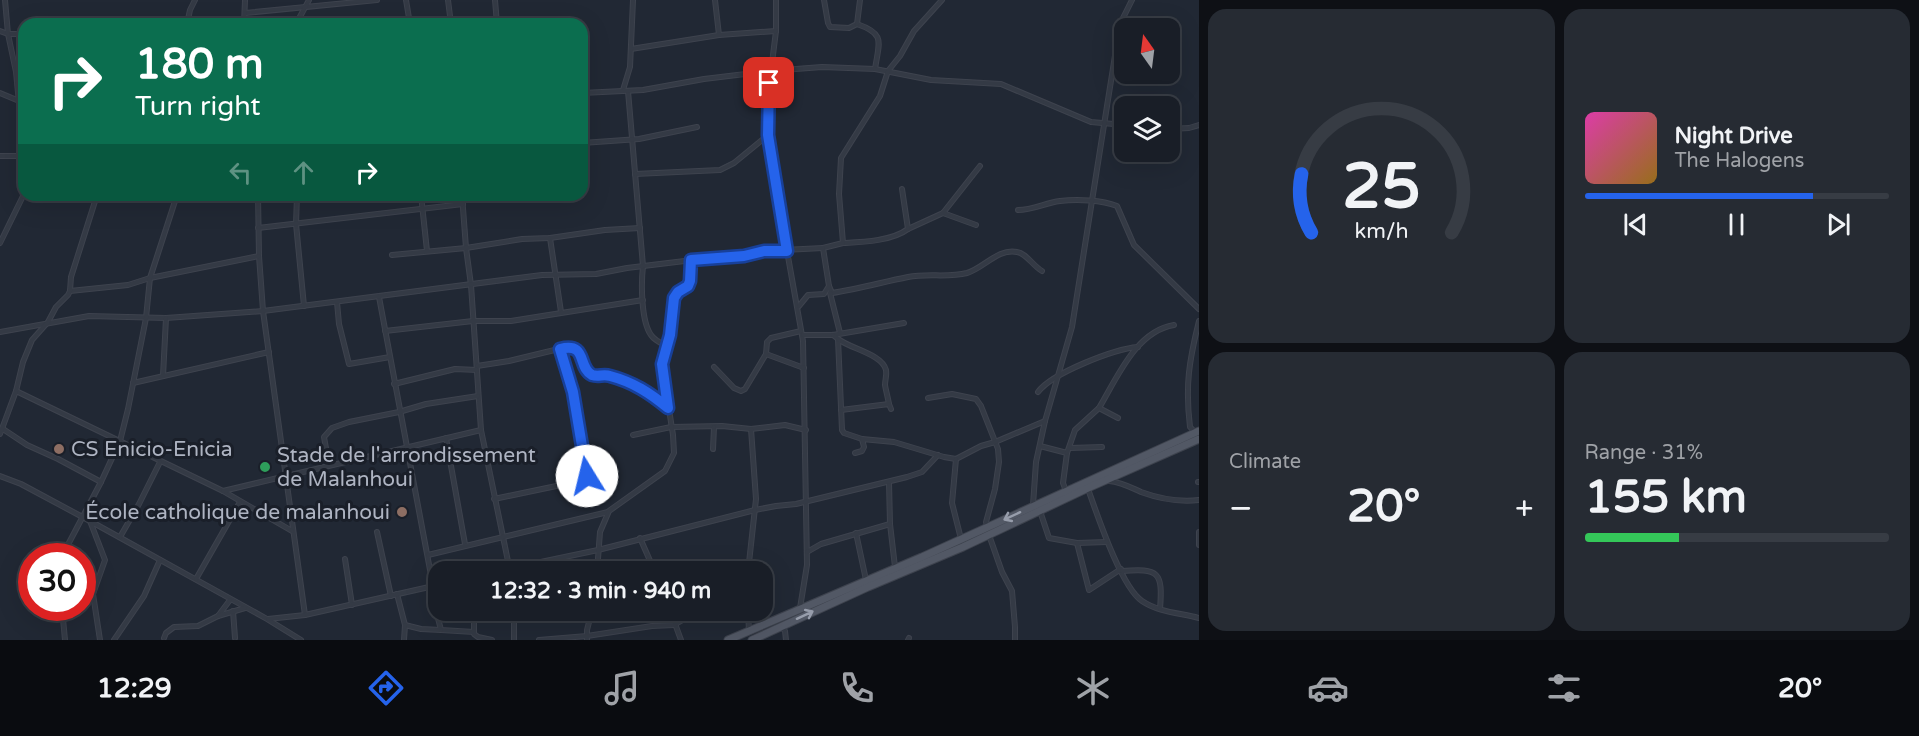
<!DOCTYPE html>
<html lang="en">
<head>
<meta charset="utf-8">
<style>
  :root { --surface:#191e27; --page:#262b33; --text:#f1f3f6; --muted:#9fa2a7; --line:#373c44; --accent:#2563eb }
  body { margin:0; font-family:"Varela Round",sans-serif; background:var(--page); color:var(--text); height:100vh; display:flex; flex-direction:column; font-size:22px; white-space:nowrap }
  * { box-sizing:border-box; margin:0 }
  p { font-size:20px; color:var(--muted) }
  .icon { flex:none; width:33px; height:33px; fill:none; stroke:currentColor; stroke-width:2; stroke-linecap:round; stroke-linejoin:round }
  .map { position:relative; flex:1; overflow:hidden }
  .drawer { display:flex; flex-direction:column; gap:9px; padding:9px; background:#0e1015; width:720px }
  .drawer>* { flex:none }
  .hud { position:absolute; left:18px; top:18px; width:570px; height:183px; border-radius:18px; box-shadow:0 6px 24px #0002,0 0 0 2px var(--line); background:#0b6e4f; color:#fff; overflow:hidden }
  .needle { width:39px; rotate:346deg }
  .tools { position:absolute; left:1114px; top:18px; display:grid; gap:12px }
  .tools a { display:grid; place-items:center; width:66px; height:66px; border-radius:12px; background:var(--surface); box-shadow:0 6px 24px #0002,0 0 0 2px var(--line); font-size:30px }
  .speed { position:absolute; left:18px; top:543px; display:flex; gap:12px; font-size:30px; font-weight:700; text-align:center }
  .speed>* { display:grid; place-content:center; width:78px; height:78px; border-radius:50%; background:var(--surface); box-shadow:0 6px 24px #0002,0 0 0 2px var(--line); line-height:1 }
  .speed .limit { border:9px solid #d22; background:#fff; color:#111 }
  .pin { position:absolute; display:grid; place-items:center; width:51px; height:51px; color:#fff; margin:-26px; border-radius:12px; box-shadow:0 3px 9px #0006 }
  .me { position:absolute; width:66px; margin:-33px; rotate:351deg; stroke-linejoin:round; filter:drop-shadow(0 0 4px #0008) }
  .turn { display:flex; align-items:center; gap:21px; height:126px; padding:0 18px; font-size:27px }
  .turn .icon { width:78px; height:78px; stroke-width:2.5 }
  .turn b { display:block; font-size:42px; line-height:51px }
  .lanes { display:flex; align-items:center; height:57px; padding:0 18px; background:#0003; justify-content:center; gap:30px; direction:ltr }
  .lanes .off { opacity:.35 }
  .big { font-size:45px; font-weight:700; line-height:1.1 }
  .drawer .widget { flex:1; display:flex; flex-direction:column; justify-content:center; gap:9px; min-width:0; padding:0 21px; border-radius:18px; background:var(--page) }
  .drawer .dial { align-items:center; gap:0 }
  .dial svg { height:156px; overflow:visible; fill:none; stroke:var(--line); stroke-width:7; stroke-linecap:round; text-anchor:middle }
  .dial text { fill:var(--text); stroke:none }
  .song { display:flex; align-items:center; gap:18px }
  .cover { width:72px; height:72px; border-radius:9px; background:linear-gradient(135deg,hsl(320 70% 55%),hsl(40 70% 35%)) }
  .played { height:6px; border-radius:3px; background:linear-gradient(90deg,var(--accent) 75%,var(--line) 75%) }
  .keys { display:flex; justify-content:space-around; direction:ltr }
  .heat { display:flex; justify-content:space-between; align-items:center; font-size:33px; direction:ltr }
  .charge { height:9px; border-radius:4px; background:linear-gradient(90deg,#34c759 31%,var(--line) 0) }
  .drawer .tiles { flex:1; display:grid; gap:9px; grid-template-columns:repeat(2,1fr) }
  .trip { position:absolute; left:428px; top:561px; width:345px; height:60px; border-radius:18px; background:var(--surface); box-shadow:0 6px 24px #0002,0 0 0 2px var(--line); font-weight:700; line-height:60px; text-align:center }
  .tab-bar { display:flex; height:96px; justify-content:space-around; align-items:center; background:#0a0c10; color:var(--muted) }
  .tab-bar .icon { width:42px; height:42px }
  .tab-bar .selected { color:var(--accent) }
  .tab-bar b { font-size:27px; color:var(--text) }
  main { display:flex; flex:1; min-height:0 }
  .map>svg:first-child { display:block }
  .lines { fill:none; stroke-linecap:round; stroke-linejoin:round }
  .minor-casing { stroke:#3e434e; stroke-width:6 }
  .primary-casing { stroke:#3e434e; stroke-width:9 }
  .minor { stroke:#343a45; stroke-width:4 }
  .primary { stroke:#525865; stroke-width:7 }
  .oneway { stroke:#979dab }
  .route-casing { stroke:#184099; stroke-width:15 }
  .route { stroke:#2563eb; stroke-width:10 }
  .education-dot { fill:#8d6e63; stroke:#1a1f29; stroke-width:2 }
  .leisure-dot { fill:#2e9e5b; stroke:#1a1f29; stroke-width:2 }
  .labels { text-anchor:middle; stroke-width:6; stroke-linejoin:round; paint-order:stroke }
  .poi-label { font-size:21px; fill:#aeb4c2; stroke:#1a1f29; text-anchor:start }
</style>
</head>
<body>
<main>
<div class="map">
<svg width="1199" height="640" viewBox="0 0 1199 640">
  <rect width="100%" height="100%" fill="#212834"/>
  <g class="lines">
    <g class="minor-casing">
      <g id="minor">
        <path d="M406 0 410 24"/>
        <path d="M448 0 451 24"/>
        <path d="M495 0 497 24"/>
        <path d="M715 0 719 35"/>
        <path d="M776 0V31L768 95 769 135 773 172 803 341 807 565 800 608"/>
        <path d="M824 0 828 23 830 27 849 28 857 24C886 34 879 42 875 69"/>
        <path d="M245 13 377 0"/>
        <path d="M187 24 190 10 195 0"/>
        <path d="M244 24 245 0"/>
        <path d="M296 24 309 0"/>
        <path d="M857 24 860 0"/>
        <path d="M0 31 8 34H24"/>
        <path d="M631 49 719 35 776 31"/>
        <path d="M623 90 630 67 633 0"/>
        <path d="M628 91 643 266C641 284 641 321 651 335 655 341 661 343 667 346"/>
        <path d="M0 93 24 103"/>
        <path d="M582 93 643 90 704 79 770 71 822 67 875 69 931 80 1001 84 1091 122 1125 125"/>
        <path d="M1170 129 1189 128 1199 125"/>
        <path d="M582 143 639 139 697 127"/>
        <path d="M0 156H24"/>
        <path d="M635 174 720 170 734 163 768 135"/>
        <path d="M258 195 259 256 263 311 305 615"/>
        <path d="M297 195 296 224 304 306"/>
        <path d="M421 195 427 251"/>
        <path d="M462 195 466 248 471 285 481 430 510 571"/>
        <path d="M23 196 51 195"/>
        <path d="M1018 210C1033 210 1045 203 1060 201 1077 199 1102 200 1117 206L1134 245 1199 309"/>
        <path d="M943 213 976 225"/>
        <path d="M258 228 463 204"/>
        <path d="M908 229 943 213 980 166"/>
        <path d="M550 238 561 312"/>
        <path d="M0 243 23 196 19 157 20 114 16 72 8 34 5 0"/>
        <path d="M843 243C863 242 892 241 908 229L902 189"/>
        <path d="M392 255 466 248 522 239 550 238 605 230 640 228"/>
        <path d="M829 286 832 293C857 289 883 282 908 277 928 273 948 278 967 273 984 268 998 248 1017 252 1026 253 1033 266 1042 271"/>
        <path d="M70 291 128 285 150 278 259 256"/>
        <path d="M830 293 840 333"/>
        <path d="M379 297 433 586"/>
        <path d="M337 302 339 324 349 364 390 357"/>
        <path d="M799 306 808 295 824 294 829 286 823 248 843 243 839 194 841 158 880 96 888 71 900 56 914 31 942 0"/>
        <path d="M385 331 473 321H511L643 300"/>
        <path d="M0 332 89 316 166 318 263 311 542 275 596 274 627 268 701 259H720L744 257 764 251 823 248"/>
        <path d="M803 335H833L904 323"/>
        <path d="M833 335 838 339 842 430 844 433 862 439"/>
        <path d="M838 339C851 349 882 354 886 370 887 375 885 380 885 385 886 391 888 398 889 404"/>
        <path d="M766 354 804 368"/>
        <path d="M477 366 509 361 567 347 579 352C584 358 583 368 590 373 596 378 605 374 613 376 634 383 650 393 667 407"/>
        <path d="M714 367 734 388 741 391 745 389 766 354 767 342 771 338 801 331"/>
        <path d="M163 376 166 318"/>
        <path d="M133 383 269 352"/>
        <path d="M394 384 455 369 477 370"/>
        <path d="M16 391 223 491 292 531"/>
        <path d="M1038 392C1052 373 1114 349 1138 347"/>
        <path d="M928 398 952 394 976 399 981 406 998 449 999 462 995 489 986 522 987 526"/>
        <path d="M1099 408C1117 378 1136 331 1174 325"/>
        <path d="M841 410 889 404 891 409"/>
        <path d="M3 429 27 445 58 459 101 482"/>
        <path d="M1195 432 1190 427C1185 386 1189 361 1199 321"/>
        <path d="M0 434 16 391 23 362 32 340 48 322 56 307 68 295 70 291 71 277 97 195"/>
        <path d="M633 435 671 427 722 426 751 429 785 425 806 430"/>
        <path d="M446 438 465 544"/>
        <path d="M1040 446 1067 453 1063 483 1066 491"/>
        <path d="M1070 448 1102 447"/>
        <path d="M713 449 714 427"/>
        <path d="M855 453 862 451 864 447 862 439 894 442 944 457 956 459 981 446 995 442 1045 421"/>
        <path d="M1067 453 1075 430 1099 408 1118 418"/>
        <path d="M956 459 952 503 961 539"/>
        <path d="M329 465 324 437 332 428 349 422 399 412 426 404 478 396"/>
        <path d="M0 476 21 484 90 521 267 619 301 640"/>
        <path d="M1109 481C1121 482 1130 487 1141 492 1160 499 1180 502 1199 500"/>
        <path d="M889 482 890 524 895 567"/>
        <path d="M1198 482H1199"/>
        <path d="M1088 489C1097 514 1121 587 1142 601 1158 612 1180 613 1199 618"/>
        <path d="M223 491 481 430"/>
        <path d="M494 499 566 484 587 476 572 392 560 349"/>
        <path d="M1033 505 1036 462 1045 421 1072 327 1120 24 1132 0"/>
        <path d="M1040 511 1049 538 1077 543 1107 542"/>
        <path d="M90 521 105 560 93 594 100 640"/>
        <path d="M377 532 391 596"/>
        <path d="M1199 532V545"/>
        <path d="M856 533 866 580"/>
        <path d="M989 535 1002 572 1012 591 1015 627V640"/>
        <path d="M120 537 139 504 160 462"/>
        <path d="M640 538 655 572"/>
        <path d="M1077 543 1089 590 1121 569"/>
        <path d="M807 552 821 544 890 524"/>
        <path d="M428 555 608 512"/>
        <path d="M62 556 101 482 120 441 128 409 146 318 150 278 177 195"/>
        <path d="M345 559 352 605"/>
        <path d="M1122 571C1159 568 1163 572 1160 609"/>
        <path d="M493 572 598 550 755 510 776 506 796 504 907 477 922 472 938 455"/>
        <path d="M597 572 600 532 609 511 665 471 674 453 673 435 662 364 670 335 674 298 678 292 688 286 690 281 691 260"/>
        <path d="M708 572 717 569"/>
        <path d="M748 572 756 499 751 429"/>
        <path d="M196 579 240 502"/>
        <path d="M430 587 441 630 474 632"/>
        <path d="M397 594 405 625 421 629 441 630"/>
        <path d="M62 608 65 640"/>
        <path d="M474 610V634L478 637 492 640"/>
        <path d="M514 610V640"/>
        <path d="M670 610 681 640"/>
        <path d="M713 610 715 616"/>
        <path d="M748 610 749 631"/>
        <path d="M233 611 235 638"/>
        <path d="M218 616 230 600"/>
        <path d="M268 619 305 615 438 585"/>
        <path d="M782 627 785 631 786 640"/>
        <path d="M164 638 166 633 174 627 198 626 218 616 245 608"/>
        <path d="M114 640 144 596 160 560"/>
        <path d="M404 640 405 625"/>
        <path d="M539 640 587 636 652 626 674 625 700 610"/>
        <path d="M587 640V630L592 610"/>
        <path d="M908 640 909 638"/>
      </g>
    </g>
    <g class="primary-casing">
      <g id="primary">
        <path d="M728 640 922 557 1199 431"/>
        <path d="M752 640 868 587 963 547 1088 488 1199 439"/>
      </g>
    </g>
    <use href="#minor" class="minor"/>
    <use href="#primary" class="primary"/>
  </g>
  <defs><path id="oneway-shaft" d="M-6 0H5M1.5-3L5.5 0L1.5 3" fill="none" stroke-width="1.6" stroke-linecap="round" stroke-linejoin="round" transform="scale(1.5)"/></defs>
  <g class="oneway">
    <use href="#oneway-shaft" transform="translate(1012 516) rotate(155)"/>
    <use href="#oneway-shaft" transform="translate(805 615) rotate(-25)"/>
  </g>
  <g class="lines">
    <g class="route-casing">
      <path id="route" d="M587 476 573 392 560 349C588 342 577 367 592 375 598 377 604 374 610 376 633 382 650 393 668 408L662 364 670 335 674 298 678 292 688 286 690 281 691 260 744 256 764 251H787L768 135 769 83"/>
    </g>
    <use href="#route" class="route"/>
  </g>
  <g class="education-dot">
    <circle cx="59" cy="449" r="6"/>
    <circle cx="402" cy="512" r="6"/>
  </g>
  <circle class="leisure-dot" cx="265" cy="467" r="6"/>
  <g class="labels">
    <g class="poi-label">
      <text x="71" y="456">CS Enicio-Enicia</text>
      <text x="277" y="462">Stade de l'arrondissement<tspan x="277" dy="24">de Malanhoui</tspan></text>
      <text x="390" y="519" text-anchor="end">École catholique de malanhoui</text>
    </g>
  </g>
</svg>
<div class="tools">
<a><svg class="needle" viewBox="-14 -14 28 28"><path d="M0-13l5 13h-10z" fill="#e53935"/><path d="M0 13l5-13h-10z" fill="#9fa2a7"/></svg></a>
<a><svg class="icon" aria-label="layers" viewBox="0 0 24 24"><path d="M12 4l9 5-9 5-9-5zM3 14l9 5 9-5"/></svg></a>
</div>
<div class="speed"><div class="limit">30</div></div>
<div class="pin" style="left:769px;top:83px;background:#d93025"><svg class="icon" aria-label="arrive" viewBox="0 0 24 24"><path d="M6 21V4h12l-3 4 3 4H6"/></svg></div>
<svg class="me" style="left:587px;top:476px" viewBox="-20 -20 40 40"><circle r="19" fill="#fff"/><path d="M0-13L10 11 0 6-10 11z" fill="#2563eb"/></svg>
<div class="trip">12:32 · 3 min · 940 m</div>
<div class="hud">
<div class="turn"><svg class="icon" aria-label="right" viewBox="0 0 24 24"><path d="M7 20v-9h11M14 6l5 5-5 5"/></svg><div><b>180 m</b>Turn right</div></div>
<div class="lanes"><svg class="icon off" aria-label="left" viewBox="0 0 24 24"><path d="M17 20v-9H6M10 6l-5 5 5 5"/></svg><svg class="icon off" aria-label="ahead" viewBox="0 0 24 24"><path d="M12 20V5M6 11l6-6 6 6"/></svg><svg class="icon" aria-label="right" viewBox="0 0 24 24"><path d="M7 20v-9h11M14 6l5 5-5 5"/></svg></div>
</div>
</div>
<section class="drawer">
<div class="tiles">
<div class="widget dial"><svg viewBox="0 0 100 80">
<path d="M14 69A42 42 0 1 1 86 69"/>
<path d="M14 69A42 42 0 0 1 9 39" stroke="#2563eb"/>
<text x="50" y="56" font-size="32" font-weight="700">25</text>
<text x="50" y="72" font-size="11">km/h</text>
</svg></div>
<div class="widget">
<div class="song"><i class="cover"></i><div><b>Night Drive</b><p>The Halogens</p></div></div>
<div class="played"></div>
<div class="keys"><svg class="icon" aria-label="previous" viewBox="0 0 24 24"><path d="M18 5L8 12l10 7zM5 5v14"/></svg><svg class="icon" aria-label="pause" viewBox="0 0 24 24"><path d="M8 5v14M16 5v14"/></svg><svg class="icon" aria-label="next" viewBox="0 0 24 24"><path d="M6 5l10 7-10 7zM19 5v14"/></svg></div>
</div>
<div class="widget"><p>Climate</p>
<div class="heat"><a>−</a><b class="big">20°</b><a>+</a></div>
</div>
<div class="widget"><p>Range · 31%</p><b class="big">155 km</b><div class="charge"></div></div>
</div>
</section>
</main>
<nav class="tab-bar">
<b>12:29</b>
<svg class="icon selected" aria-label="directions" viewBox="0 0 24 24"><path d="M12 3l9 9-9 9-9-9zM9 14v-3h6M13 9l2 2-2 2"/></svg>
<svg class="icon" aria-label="music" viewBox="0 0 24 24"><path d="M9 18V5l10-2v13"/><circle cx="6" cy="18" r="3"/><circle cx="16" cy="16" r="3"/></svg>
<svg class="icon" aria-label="phone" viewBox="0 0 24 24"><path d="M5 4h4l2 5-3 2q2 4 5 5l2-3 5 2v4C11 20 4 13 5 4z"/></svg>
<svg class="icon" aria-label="climate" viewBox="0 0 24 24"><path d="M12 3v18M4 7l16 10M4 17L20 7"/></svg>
<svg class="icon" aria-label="car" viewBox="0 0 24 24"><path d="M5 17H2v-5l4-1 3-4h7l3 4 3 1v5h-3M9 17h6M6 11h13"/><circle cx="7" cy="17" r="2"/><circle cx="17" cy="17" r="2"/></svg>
<svg class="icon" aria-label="filters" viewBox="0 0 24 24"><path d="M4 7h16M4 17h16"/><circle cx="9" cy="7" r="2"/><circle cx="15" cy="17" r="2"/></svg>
<b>20°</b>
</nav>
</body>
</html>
